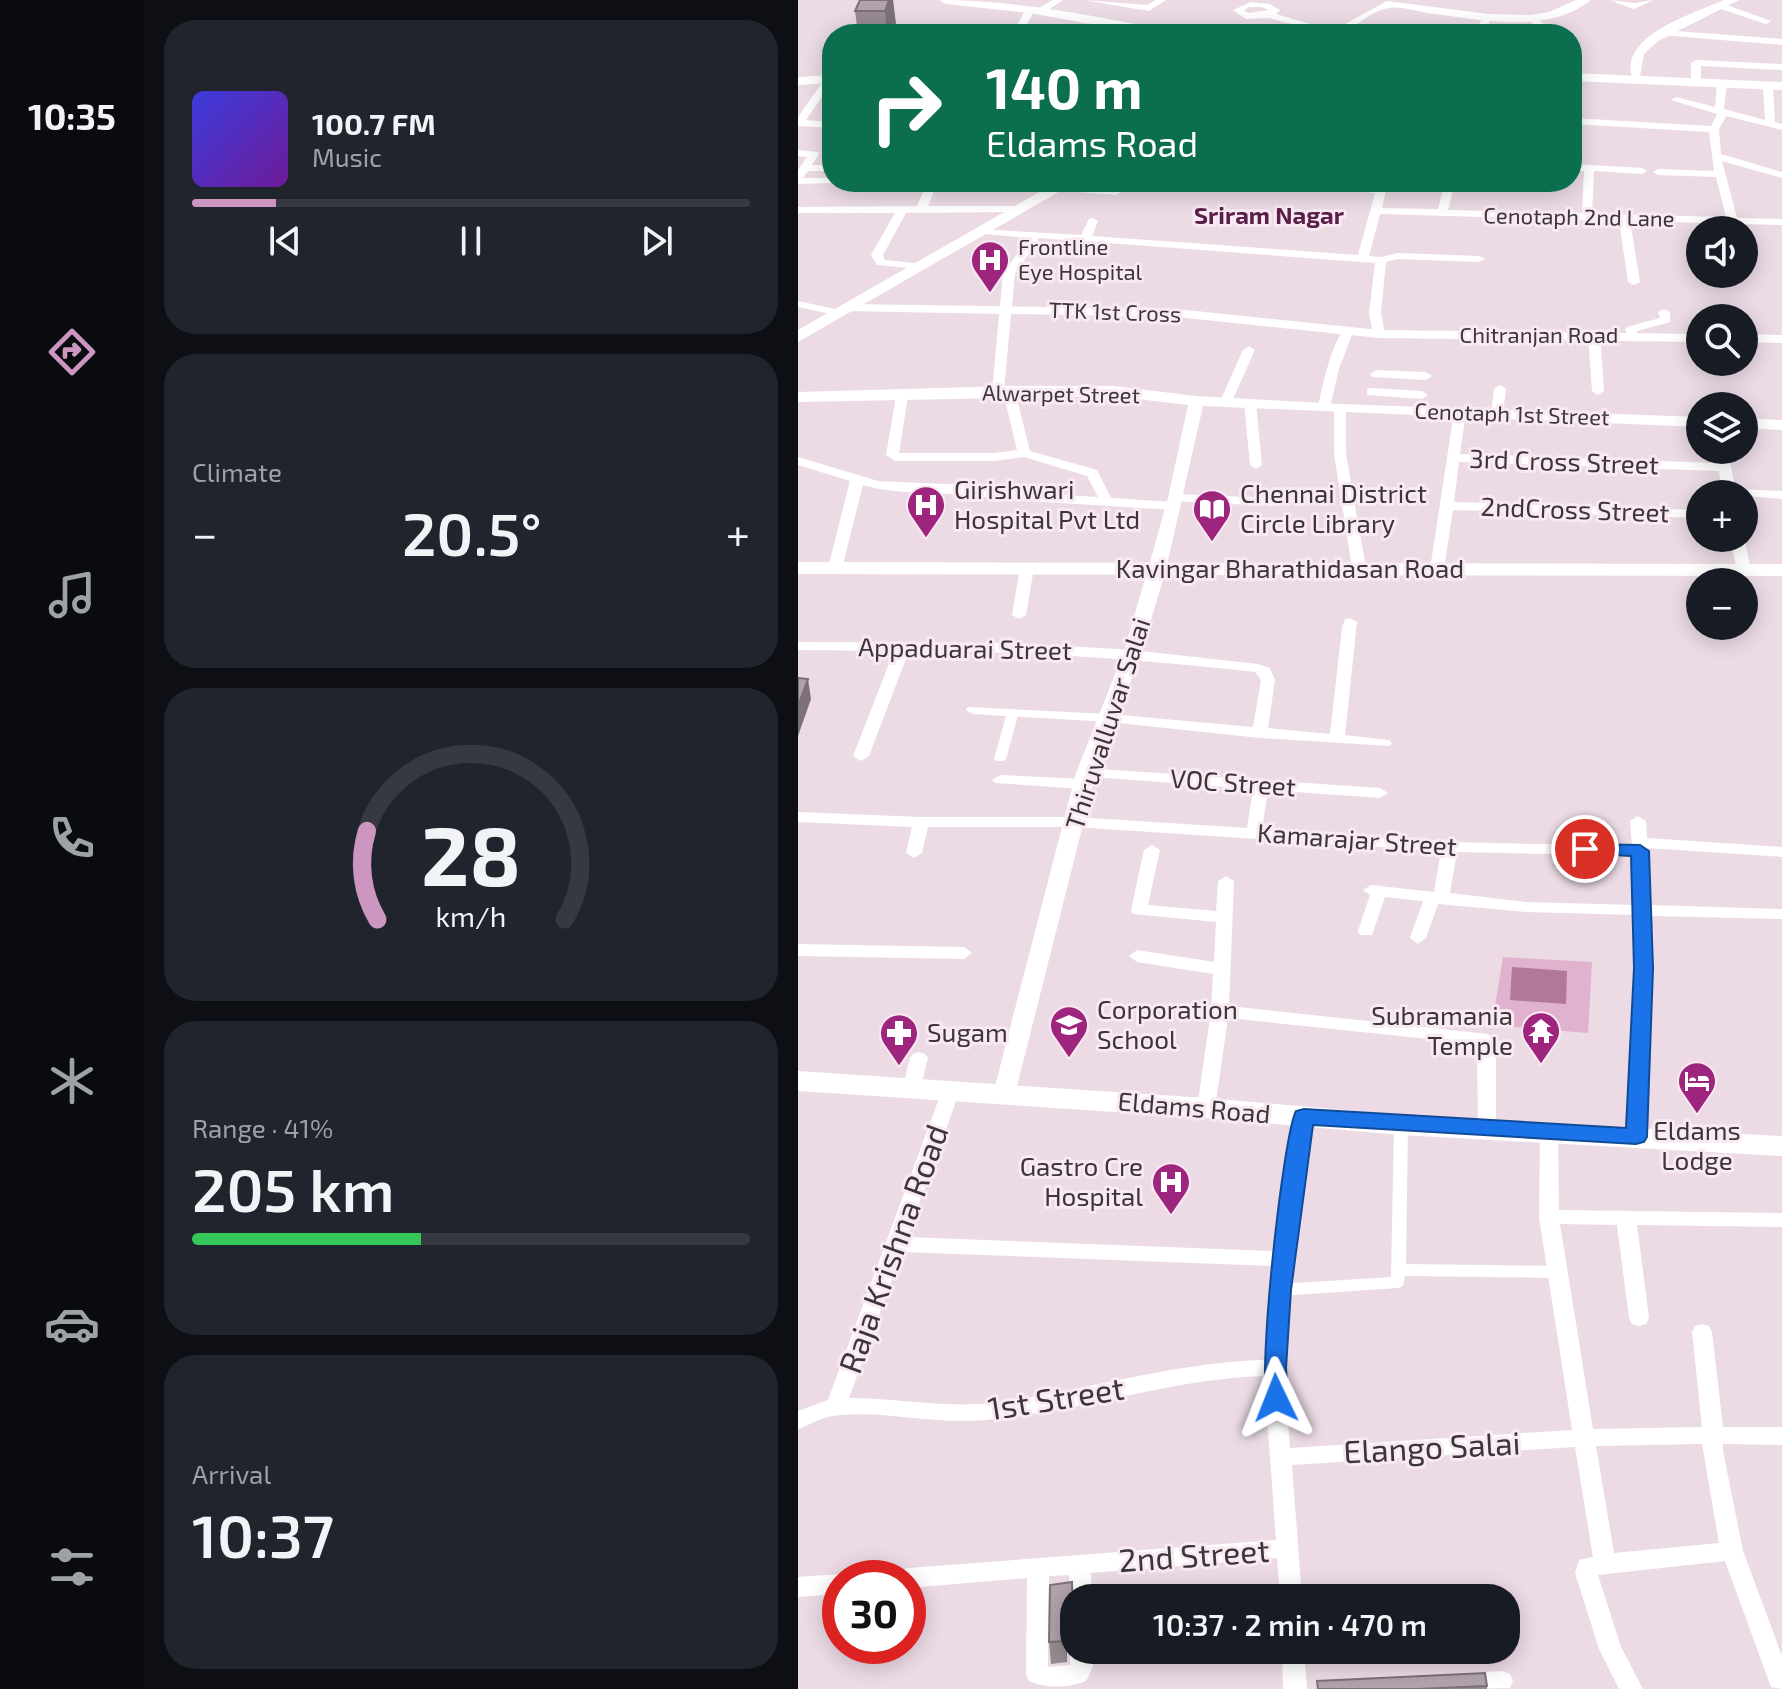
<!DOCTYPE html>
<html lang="en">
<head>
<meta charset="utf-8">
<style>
  :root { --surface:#171b24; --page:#20242c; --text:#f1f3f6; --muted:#9ea1a6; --line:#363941; --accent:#cc96c0 }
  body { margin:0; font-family:"Exo 2",sans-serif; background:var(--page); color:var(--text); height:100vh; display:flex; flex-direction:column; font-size:30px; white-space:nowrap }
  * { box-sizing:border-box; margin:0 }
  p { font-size:26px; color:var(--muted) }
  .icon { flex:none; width:44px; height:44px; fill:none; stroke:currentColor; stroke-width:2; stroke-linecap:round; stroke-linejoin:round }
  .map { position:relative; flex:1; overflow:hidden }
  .details { display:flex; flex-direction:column; gap:20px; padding:20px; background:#0d0f14; width:654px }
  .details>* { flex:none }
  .top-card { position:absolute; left:24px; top:24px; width:760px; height:168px; border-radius:32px; box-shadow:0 4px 20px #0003; background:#0b6e4f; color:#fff; overflow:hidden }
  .controls { position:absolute; left:888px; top:216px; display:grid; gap:16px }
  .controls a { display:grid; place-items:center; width:72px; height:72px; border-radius:50%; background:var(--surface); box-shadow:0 4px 20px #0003; font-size:40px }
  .speed { position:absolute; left:24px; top:1560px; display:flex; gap:16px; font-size:40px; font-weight:700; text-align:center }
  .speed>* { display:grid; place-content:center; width:104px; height:104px; border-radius:50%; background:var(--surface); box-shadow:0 4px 20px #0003; line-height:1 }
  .speed .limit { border:12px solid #d22; background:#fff; color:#111 }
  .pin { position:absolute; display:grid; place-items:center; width:68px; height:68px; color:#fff; margin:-34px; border:4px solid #fff; border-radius:50%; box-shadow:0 2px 8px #0007 }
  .me { position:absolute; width:88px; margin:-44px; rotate:358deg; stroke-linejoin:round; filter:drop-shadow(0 0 6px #0008) }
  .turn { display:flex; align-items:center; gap:28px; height:168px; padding:0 32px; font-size:36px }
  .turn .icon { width:104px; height:104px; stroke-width:2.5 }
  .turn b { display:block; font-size:56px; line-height:68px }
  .big { font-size:60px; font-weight:600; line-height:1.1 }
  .details .card { flex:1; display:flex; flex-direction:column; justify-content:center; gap:12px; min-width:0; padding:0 28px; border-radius:32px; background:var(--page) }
  .details .dial { align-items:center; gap:0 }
  .dial svg { height:208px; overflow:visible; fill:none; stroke:var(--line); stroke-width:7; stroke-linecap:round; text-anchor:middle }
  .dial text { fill:var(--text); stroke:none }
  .song { display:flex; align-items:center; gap:24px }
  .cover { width:96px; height:96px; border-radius:12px; background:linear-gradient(135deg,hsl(240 70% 55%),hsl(280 70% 35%)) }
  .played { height:8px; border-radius:4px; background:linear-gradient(90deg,var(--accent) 15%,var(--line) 15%) }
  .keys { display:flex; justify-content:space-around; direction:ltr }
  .heat { display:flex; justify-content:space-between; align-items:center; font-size:44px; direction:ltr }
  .charge { height:12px; border-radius:6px; background:linear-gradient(90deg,#34c759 41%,var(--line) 0) }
  .trip { position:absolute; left:262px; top:1584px; width:460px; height:80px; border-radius:32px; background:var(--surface); box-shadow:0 4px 20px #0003; font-weight:600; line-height:80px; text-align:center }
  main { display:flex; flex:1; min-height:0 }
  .tab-bar { display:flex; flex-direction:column; width:144px; justify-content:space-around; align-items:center; background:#090b0e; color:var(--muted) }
  .tab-bar .icon { width:56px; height:56px }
  .tab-bar .selected { color:var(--accent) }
  .tab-bar b { font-size:36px; color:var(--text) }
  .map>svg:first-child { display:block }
  .green { fill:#e0b2ce }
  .water { fill:#b1789c }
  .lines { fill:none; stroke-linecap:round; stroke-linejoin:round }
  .pedestrian { fill:#fff; fill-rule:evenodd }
  .minor { fill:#fff; fill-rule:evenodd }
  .tertiary { fill:#fff; fill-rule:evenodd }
  .secondary { fill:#fff; fill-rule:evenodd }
  .wall { fill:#988b93 }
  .shaded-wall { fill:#7c7178 }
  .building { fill:#b1a2ab; stroke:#7c7178; stroke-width:2 }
  .route { fill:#1a73e8; stroke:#114b97; stroke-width:2 }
  .labels { text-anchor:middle; stroke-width:6; stroke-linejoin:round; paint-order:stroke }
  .far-street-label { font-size:22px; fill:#3c3539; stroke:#f9e9f2 }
  .far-poi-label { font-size:22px; fill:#3c3539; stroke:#f9e9f2; text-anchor:start }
  .far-neighbourhood-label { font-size:24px; font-weight:bold; fill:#5a2049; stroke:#f9e9f2 }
  .street-label { font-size:26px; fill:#3c3539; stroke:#f9e9f2 }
  .poi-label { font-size:26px; fill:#3c3539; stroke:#f9e9f2; text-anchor:start }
  .near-street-label { font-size:32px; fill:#3c3539; stroke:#f9e9f2 }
</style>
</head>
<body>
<main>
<nav class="tab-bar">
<b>10:35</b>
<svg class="icon selected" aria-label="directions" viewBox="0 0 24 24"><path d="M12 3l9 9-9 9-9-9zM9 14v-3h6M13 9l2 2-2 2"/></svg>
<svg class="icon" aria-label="music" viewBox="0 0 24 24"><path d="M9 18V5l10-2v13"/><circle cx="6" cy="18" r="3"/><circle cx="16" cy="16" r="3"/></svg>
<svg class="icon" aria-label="phone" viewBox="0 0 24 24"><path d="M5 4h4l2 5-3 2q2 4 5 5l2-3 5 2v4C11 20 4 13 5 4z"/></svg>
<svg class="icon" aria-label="climate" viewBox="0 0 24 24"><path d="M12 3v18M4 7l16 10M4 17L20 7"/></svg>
<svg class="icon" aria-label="car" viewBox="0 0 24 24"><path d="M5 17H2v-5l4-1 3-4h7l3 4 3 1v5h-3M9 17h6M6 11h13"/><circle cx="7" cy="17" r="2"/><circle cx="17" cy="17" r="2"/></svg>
<svg class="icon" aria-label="filters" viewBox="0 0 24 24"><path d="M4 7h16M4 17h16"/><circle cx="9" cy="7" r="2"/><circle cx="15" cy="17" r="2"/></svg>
</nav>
<section class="details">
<div class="card">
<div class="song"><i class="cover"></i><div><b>100.7 FM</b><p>Music</p></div></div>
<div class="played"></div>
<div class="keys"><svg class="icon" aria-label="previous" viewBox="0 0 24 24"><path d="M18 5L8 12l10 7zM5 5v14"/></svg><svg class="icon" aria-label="pause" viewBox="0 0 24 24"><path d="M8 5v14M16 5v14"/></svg><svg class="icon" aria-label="next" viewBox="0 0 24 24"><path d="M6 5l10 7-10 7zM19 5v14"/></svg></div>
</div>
<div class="card"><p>Climate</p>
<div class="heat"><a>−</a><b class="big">20.5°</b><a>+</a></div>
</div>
<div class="card dial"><svg viewBox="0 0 100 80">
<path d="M14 69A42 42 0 1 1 86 69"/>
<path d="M14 69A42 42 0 0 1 10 35" stroke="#cc96c0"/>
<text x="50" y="56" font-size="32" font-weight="700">28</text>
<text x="50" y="72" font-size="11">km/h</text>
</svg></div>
<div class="card"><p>Range · 41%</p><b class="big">205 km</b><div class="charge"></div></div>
<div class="card"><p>Arrival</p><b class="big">10:37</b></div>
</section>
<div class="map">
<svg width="984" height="1689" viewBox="0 0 984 1689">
  <rect width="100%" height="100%" fill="#ecdbe5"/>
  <path class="green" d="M705 957 794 962 790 1033 694 1025Z"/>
  <path class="water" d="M714 967 769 971 768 1004 712 1000Z"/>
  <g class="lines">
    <g class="pedestrian">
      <path d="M215 709 221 712 208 759 206 761H198L196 759 209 712Z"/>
      <path d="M603 1120 608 1121 610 1125 608 1264 758 1266 763 1268 765 1272 763 1276 758 1278 607 1276 605 1286 600 1288 482 1296 477 1294 475 1290 477 1286 482 1284 593 1277 596 1125 598 1121Z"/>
    </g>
    <g class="minor">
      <path d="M255 0H265L245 13H239V9Z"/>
      <path d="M285 0 349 5 358 0H368L351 11Z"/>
      <path d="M811 0 836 3 856 0 836 9Z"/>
      <path d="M453 2 471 4 482 10 478 14 543 33 531 34 471 18 448 19 435 10ZM451 7H463L471 10 450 13 446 10Z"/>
      <path d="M920 4H926L973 21 968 24 920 8Z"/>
      <path d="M229 7 237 9 224 34H214Z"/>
      <path d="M687 15 695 17 684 34H678L676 32Z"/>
      <path d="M730 16H736L758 34H747L730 20Z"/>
      <path d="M865 30 984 39V45L862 35V31Z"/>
      <path d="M898 60 984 64V70L903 66V79L898 82 893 79V63Z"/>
      <path d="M28 77H34V82L8 120 34 122V128L0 126V117Z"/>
      <path d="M924 80 929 83 926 109 967 120 965 85 970 82 975 85 977 122 984 124V130L928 116 921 129 923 154 984 172V178L924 161 939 218 984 219V225L832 221 842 282 836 285 830 282 821 221 582 214 571 256 583 257 600 253 681 256 687 259 681 262 600 259 588 262 583 313 587 334 581 338 575 334 571 313 577 263 241 238 217 274 206 389 211 387 217 391 232 451 299 470 313 498 376 502 383 506 376 510 198 499C155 490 105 497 65 485L44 568 37 572 30 568 52 481 0 465V457L80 481 169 485 198 491 300 497 289 476 226 457 197 461H97L88 455 98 396 104 392 110 396 101 453H197L219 450 205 392 200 395 194 391 205 274 230 238 186 234 182 233V229L283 235 291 219 295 218 300 221 294 236 560 255 577 193 482 185 477 182H522L583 187 588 190 584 208 640 209 647 182H657L650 210 784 213 786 171 774 170V164L844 168 849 171 844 174 796 171 794 214 928 217 918 177 860 175 855 172 860 169 916 171 911 132 774 124V118L913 126 919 114 873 100 878 97 917 107 919 83Z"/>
      <path d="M0 150 20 152 21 154 14 165H34V171H10L5 178H34V182L38 183 0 184V170L9 157 0 156Z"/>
      <path d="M130 182H140L130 206H221L226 209 221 212 108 213 85 255 87 260 126 264 128 266 122 269 79 265 73 255 97 213H0V207L119 206Z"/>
      <path d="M259 185 318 189 323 192 318 195 255 190V186Z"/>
      <path d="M0 301 46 311 48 313 42 316 0 307Z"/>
      <path d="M866 309 872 312V322L839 331V338H831L827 329 829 327 862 318 860 312Z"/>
      <path d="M549 328 555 332 541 369 532 407 526 411 522 410 520 407C524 389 534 337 549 328Z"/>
      <path d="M796 330 802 334 806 391 800 395 794 391 790 334Z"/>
      <path d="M451 346 457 350 434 401 428 405 424 404 422 401 445 350Z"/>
      <path d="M578 370 628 372 634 376 628 380 574 377 572 374Z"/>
      <path d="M702 385 708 389 705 413 699 417 693 413 696 389Z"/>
      <path d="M573 388 624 391 630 395 624 399 569 395V389Z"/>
      <path d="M452 399 458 403 464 465 458 469 452 465 446 403Z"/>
      <path d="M542 405 548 409V454L568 568 561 572 554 568 536 454V409Z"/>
      <path d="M662 408 668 412 662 454 920 463 918 450H930L937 489 984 491V499L924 494 921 471 661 462 656 502 902 510V518L655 510 646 569 644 572H634L632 569 656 412Z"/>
      <path d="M378 494 475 498 482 502 475 506 373 501V495Z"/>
      <path d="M932 538H946L953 570 951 573H941L939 570Z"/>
      <path d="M229 564 236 568 228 615 221 619 214 615 222 568Z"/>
      <path d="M552 618 559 622 547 735 591 740 594 743 591 746 462 738 311 722 175 714 168 710 170 707 311 714 455 727 463 680 457 672C341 659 227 651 111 651L71 756 63 761 55 756 96 651 0 650V642L219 643 334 650 460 664 472 668 477 680 470 728 532 734 544 628 547 619Z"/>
      <path d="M288 768 582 788 590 793 582 798 470 790 464 830 652 842 834 846 832 821 840 816 848 821 849 838 984 847V857L850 848 854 905 984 909V919L854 916 847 1137 845 1142H831L829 1137 838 915 728 912 640 904 628 938 620 944 612 938 625 901 587 897 574 935H562L560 931 572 895 565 890 573 885 636 892 643 851 277 827H130L124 853 116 858 108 853 114 827 0 822V812L123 817H277L449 828 455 789 283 776 280 773ZM659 852 834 856 837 905 728 902 652 893Z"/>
      <path d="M202 775 286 779 294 784 286 789 197 783 194 780Z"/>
      <path d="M354 845 362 850 350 905 418 911 420 881 428 876 436 881 431 1006 690 1034 698 1042V1128L695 1133H683L680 1128 679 1044 430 1018 417 1108 414 1113H402L399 1108 413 1011 415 974 339 962 331 956 339 950 416 962 418 922 335 914 333 910 346 850Z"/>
      <path d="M0 944 166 947 174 953 166 959 0 956Z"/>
      <path d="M121 1052 127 1054 130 1058 122 1090 119 1095H107L104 1090 112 1058 115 1054Z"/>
      <path d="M152 1087 158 1088 161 1093 109 1237 477 1251 497 1117 500 1112H512L515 1117 496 1259 486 1368 492 1448 774 1430 741 1217 742 1132 744 1127H758L760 1132 761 1210 984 1213V1227L839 1225 851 1318 848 1324 841 1326 834 1324 831 1318 819 1225 762 1224 795 1429 904 1427 894 1332 897 1326 904 1324 911 1326 914 1332 925 1427H984V1445L925 1444V1451L945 1551 984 1656V1689L973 1687 927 1561 800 1575 823 1647 845 1689H821L801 1649 777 1573 781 1560 795 1557 777 1447 494 1465 504 1598H482L479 1558 293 1573 294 1598H276V1605L272 1598 271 1575 251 1576 250 1667 272 1665V1650L276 1642V1650H294L295 1667 288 1681C270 1688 248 1689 231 1681L228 1674 229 1578 110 1588V1578H99L102 1571 110 1568 478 1540 466 1376C371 1379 282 1412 187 1420 136 1425 82 1409 34 1416 22 1418 12 1425 0 1429V1411L30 1400 143 1093 146 1088ZM104 1252 476 1266 467 1360C374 1362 285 1392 193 1403 145 1408 99 1398 51 1398ZM904 1444 921 1543 816 1553 798 1446Z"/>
      <path d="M42 1574 50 1578H42V1594L0 1597V1577Z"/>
      <path d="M484 1650H506L509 1689H485Z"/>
      <path d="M704 1671 712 1674 715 1681 712 1688 661 1689 659 1683 662 1676 670 1673Z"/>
    </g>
    <g class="tertiary">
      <path d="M778 0H793C748 36 680 19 629 13 618 11 602 6 591 8 569 11 556 34 529 34L589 1 690 14 733 15 751 12Z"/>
      <path d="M926 0H941L860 41 846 54 842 76H834C822 35 897 13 926 0Z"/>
      <path d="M51 304 379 309 581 330 902 334V342L581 338 379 317 46 311V305Z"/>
      <path d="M946 334 984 335V343L946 342Z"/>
      <path d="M211 386H315L398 396 542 404 902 417V427L405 406 368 569 343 654 298 773 217 1094 214 1100H198L195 1094 278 773 325 654 350 569 370 498 390 405 315 396 0 402V392Z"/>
      <path d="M946 418 984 420V430L946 428Z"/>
    </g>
    <g class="secondary">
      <path d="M141 0C219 0 294 16 370 30L377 34H347L232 13 148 4Z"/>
      <path d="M774 73 984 82V90L774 81Z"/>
      <path d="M34 75V83L0 85V77Z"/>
      <path d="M259 182H278L0 342V330Z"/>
      <path d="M0 562 984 564V576L0 574Z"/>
      <path d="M0 1071 408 1098 603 1115 984 1136V1156L603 1135 408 1118 0 1091Z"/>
    </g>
  </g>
  <g class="wall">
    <path d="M95 0 99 34H60L57 11Z"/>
    <path d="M276 1600V1641L269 1649V1662L253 1664 251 1642Z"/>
    <path d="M519 1681 689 1686V1689H519Z"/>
  </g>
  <g class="shaded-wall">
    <path d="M91 0H95L99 34H89L87 11Z"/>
    <path d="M10 679 13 699 0 736V706Z"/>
    <path d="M274 1582 276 1600V1641L269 1649V1662L267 1641V1627Z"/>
  </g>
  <g class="building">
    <path d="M62 0H91L87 11H57Z"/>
    <path d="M0 678 10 679 0 706Z"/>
    <path d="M274 1582 275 1618 267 1627V1641L251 1642 252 1585Z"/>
    <path d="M687 1673 689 1686 619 1689H520L519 1681Z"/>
  </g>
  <path class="route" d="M787 844 842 845 851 851 855 968 849 1137 846 1142 838 1144 515 1125 493 1290 488 1368 490 1398 486 1405 478 1407 470 1405C458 1382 485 1135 498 1111L506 1109 828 1128 836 968 833 856 780 853 777 849Z"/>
  <defs>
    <g id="hospital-pin" transform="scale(2)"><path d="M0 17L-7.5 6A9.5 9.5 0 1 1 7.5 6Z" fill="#9e257d" stroke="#f9e9f2"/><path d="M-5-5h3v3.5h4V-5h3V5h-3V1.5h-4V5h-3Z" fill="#fff"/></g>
    <g id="library-pin" transform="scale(2)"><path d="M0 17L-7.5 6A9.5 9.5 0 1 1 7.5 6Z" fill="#9e257d" stroke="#f9e9f2"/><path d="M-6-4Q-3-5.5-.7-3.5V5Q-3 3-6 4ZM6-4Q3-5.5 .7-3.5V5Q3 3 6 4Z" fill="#fff"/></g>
    <g id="school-pin" transform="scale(2)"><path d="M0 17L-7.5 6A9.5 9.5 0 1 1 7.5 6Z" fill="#9e257d" stroke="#f9e9f2"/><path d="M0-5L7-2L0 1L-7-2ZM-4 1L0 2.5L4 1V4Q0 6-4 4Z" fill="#fff"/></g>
    <g id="temple-pin" transform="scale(2)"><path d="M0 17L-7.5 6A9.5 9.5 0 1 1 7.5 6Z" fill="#9e257d" stroke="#f9e9f2"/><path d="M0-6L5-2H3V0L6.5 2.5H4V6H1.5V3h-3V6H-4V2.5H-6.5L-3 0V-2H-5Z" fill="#fff"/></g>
    <g id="pharmacy-pin" transform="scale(2)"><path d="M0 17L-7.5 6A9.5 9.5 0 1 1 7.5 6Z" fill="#9e257d" stroke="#f9e9f2"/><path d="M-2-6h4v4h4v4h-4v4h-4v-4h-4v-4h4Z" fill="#fff"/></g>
    <g id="hotel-pin" transform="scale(2)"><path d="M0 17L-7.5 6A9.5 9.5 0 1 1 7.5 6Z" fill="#9e257d" stroke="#f9e9f2"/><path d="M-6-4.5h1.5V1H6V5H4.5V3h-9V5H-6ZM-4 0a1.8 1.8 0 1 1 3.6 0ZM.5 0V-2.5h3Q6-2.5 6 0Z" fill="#fff"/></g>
  </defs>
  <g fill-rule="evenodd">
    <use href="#hospital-pin" x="192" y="260"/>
    <use href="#hospital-pin" x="128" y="505"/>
    <use href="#library-pin" x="414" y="509"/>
    <use href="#school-pin" x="271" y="1025"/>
    <use href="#temple-pin" x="743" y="1031"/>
    <use href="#pharmacy-pin" x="101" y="1033"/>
    <use href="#hotel-pin" x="899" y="1081"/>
    <use href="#hospital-pin" x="373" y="1182"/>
  </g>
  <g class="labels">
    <g class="far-street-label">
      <text transform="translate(781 217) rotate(1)" y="8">Cenotaph 2nd Lane</text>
      <text transform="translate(317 312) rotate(2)" y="8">TTK 1st Cross</text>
      <text x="741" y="343">Chitranjan Road</text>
      <text transform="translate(263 394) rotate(1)" y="8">Alwarpet Street</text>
      <text transform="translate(714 414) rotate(2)" y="8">Cenotaph 1st Street</text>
    </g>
    <g class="far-poi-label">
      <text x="220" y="255">Frontline<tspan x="220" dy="25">Eye Hospital</tspan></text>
    </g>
    <g class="far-neighbourhood-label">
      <text x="471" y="224">Sriram Nagar</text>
    </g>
    <g class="street-label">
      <text transform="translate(766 462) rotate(2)" y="9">3rd Cross Street</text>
      <text transform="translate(777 510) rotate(2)" y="9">2ndCross Street</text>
      <text x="492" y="578">Kavingar Bharathidasan Road</text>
      <text transform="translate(167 649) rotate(1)" y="9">Appaduarai Street</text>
      <text transform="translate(310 724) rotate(-72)" y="9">Thiruvalluvar Salai</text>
      <text transform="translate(435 783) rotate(4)" y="9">VOC Street</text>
      <text transform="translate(559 840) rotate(4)" y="9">Kamarajar Street</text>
      <text transform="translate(396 1108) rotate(5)" y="9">Eldams Road</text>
    </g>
    <g class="poi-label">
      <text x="156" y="499">Girishwari<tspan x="156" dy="30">Hospital Pvt Ltd</tspan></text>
      <text x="442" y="503">Chennai District<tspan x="442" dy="30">Circle Library</tspan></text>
      <text x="299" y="1019">Corporation<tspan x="299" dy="30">School</tspan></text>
      <text x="715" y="1025" text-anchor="end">Subramania<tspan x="715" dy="30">Temple</tspan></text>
      <text x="129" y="1042">Sugam</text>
      <text x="899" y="1140" text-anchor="middle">Eldams<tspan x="899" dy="30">Lodge</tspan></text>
      <text x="345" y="1176" text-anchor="end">Gastro Cre<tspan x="345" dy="30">Hospital</tspan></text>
    </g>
    <g class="near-street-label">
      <text transform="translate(96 1249) rotate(-70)" y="11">Raja Krishna Road</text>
      <text transform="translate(258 1399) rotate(-9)" y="11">1st Street</text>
      <text transform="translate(634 1448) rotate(-3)" y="11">Elango Salai</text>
      <text transform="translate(396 1556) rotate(-4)" y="11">2nd Street</text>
    </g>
  </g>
</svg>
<div class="controls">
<a><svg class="icon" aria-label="sound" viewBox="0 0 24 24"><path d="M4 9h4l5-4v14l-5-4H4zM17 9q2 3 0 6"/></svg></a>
<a><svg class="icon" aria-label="search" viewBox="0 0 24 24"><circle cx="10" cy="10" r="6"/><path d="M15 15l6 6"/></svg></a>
<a><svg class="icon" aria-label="layers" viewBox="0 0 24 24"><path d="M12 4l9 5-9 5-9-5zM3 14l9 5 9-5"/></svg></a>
<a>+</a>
<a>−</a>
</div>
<div class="speed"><div class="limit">30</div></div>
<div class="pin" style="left:787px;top:849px;background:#d93025"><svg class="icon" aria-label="arrive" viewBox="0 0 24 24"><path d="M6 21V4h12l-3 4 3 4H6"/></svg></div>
<svg class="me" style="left:478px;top:1398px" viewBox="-20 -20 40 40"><path d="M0-17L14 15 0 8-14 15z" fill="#1a73e8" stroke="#fff" stroke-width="4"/></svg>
<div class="trip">10:37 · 2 min · 470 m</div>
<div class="top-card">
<div class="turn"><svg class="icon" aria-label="right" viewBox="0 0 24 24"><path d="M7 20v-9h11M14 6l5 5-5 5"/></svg><div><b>140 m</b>Eldams Road</div></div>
</div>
</div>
</main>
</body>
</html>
